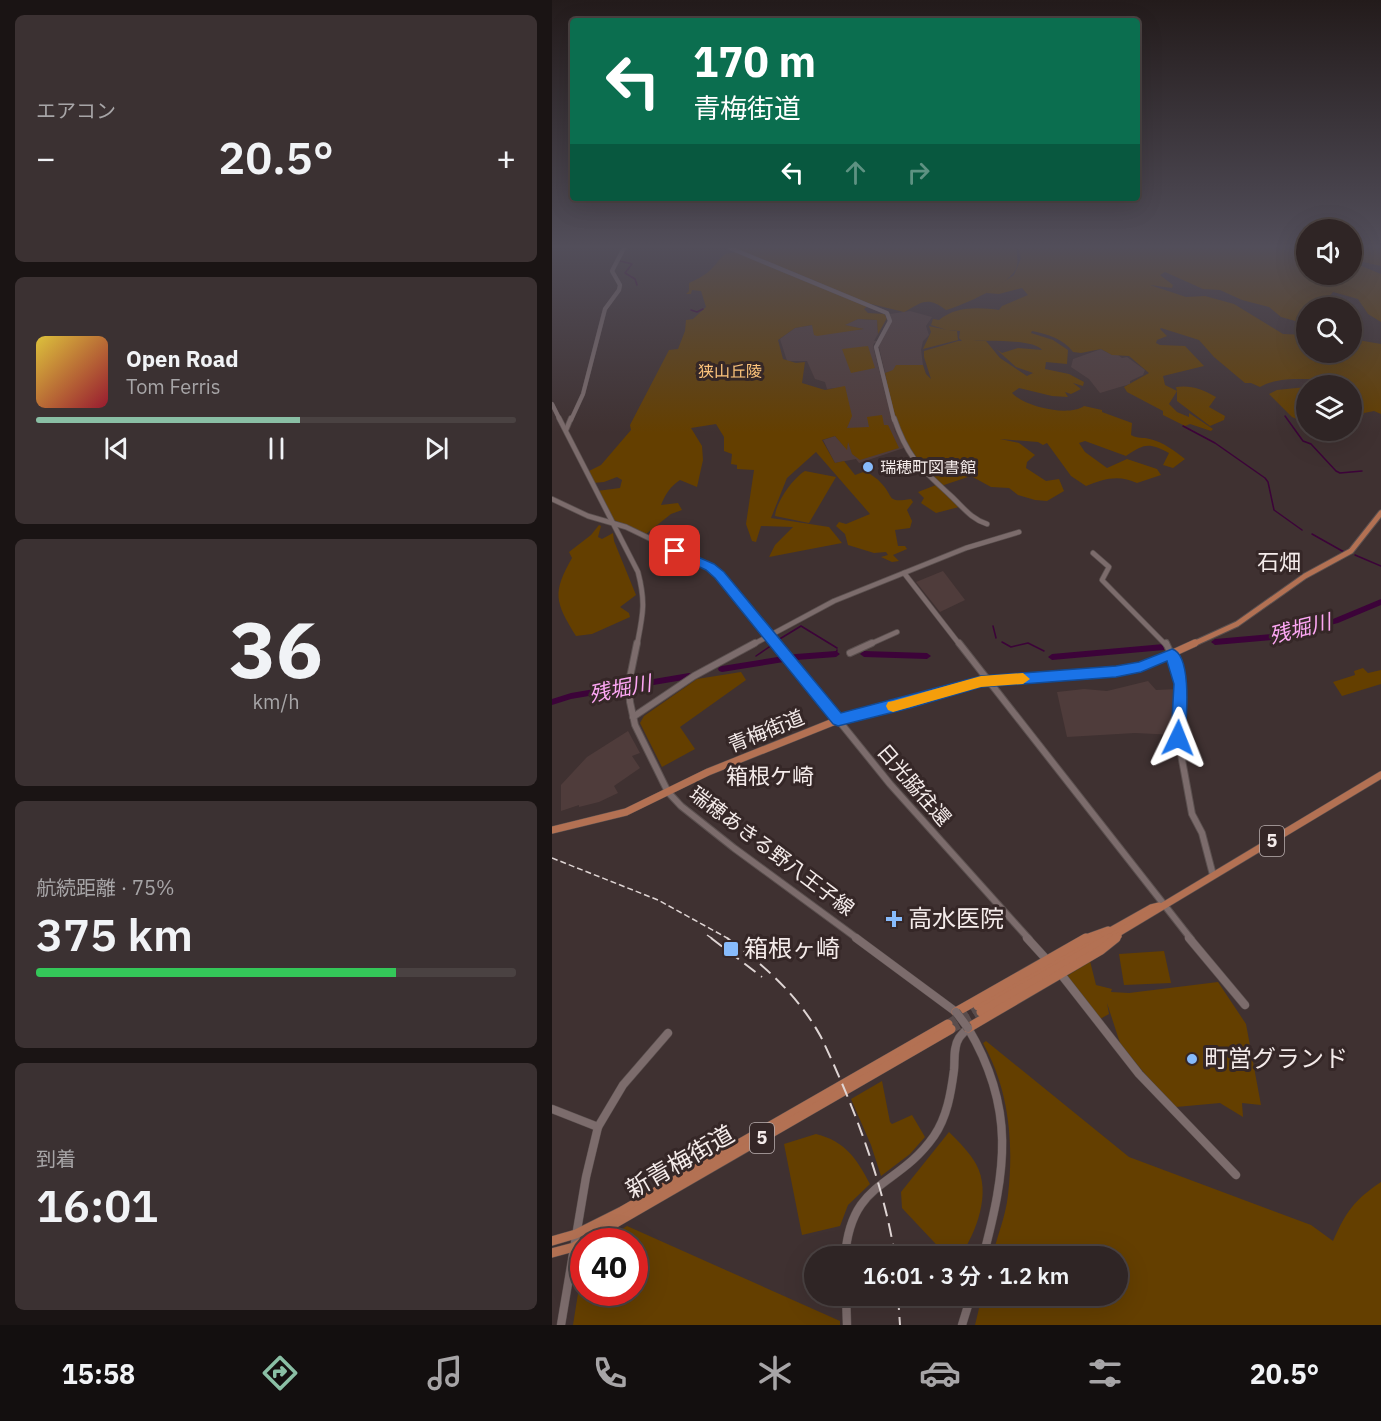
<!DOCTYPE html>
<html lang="ja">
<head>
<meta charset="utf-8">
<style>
  :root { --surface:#2f2525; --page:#3b3132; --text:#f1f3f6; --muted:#a7a5a7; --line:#4a4242; --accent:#8abfa5 }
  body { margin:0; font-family:"IBM Plex Sans","Noto Sans JP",sans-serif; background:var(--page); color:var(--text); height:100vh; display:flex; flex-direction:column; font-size:22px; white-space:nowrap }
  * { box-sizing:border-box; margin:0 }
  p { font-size:20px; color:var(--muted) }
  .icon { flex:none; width:33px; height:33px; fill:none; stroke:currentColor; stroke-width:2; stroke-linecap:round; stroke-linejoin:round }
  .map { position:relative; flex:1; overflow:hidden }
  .panel { display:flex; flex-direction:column; gap:15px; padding:15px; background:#1a1414; width:552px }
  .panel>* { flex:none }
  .guide { position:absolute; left:18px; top:18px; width:570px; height:183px; border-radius:6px; box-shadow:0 6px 24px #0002,0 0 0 2px var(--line); background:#0b6e4f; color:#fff; overflow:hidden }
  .controls { position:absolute; left:744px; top:219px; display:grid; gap:12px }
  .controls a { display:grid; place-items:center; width:66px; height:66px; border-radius:50%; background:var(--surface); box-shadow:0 6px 24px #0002,0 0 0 2px var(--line); font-size:30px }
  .speed { position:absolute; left:18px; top:1228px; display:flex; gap:12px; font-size:30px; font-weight:700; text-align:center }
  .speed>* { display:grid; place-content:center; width:78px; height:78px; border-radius:50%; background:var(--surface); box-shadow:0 6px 24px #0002,0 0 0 2px var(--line); line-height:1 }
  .speed .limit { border:9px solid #d22; background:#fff; color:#111 }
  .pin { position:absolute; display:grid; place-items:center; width:51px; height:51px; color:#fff; margin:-26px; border-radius:12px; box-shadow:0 3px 9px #0006 }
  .me { position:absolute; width:66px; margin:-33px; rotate:2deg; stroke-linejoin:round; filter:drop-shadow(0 0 4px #0008) }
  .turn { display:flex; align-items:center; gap:21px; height:126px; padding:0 24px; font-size:27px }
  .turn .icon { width:78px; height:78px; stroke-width:2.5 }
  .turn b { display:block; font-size:42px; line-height:51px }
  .lanes { display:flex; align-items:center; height:57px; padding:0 24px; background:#0003; justify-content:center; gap:30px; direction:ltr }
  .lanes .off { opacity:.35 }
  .big { font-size:45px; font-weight:600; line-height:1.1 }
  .panel .tile { flex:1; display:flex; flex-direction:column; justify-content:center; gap:9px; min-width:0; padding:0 21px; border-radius:9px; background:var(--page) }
  .panel .dial { align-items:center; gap:0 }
  .dial b { font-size:78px; line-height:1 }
  .song { display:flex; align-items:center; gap:18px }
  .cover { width:72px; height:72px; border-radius:9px; background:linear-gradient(135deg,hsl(50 70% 55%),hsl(350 70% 35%)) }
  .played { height:6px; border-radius:3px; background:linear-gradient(90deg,var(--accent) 55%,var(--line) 55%) }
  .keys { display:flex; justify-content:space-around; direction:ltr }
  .heat { display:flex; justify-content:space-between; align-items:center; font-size:33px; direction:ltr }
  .charge { height:9px; border-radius:4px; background:linear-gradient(90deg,#34c759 75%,var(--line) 0) }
  .trip { position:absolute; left:252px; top:1246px; width:324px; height:60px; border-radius:30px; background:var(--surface); box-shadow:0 6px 24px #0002,0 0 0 2px var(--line); font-weight:600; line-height:60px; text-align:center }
  .tab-bar { display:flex; height:96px; justify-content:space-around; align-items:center; background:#130f0f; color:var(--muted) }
  .tab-bar .icon { width:42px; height:42px }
  .tab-bar .current { color:var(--accent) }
  .tab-bar b { font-size:27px; color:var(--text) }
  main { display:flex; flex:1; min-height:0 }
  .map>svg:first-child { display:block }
  .built { fill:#4f3c3b }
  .green { fill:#643f00 }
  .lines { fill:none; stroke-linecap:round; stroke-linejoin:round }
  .stream { stroke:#3c0339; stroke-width:1.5 }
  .river { fill:#3c0339; fill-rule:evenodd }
  .primary-tunnel { stroke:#5a4d4d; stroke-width:9; stroke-dasharray:9 4.5; stroke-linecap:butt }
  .secondary-far3-casing { stroke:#5b504f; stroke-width:4.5 }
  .secondary-far2-casing { stroke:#5b504f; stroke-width:6 }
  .secondary-far1-casing { stroke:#5b504f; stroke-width:8 }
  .secondary-casing { stroke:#5b504f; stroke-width:9 }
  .primary-far2-casing { stroke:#5b504f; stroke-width:7 }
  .primary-far1-casing { stroke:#5b504f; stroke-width:8 }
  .primary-casing { stroke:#5b504f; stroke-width:10 }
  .secondary-far3 { stroke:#7c6c6c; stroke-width:4 }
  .secondary-far2 { stroke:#7c6c6c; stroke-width:4.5 }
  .secondary-far1 { stroke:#7c6c6c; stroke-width:6 }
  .secondary { stroke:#7c6c6c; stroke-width:8 }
  .primary-far2 { stroke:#b37153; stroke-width:5 }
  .primary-far1 { stroke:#b37153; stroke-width:7 }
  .primary { stroke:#b37153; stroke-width:9 }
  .rail-far1 { stroke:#dfd5d4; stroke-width:1.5; stroke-dasharray:6 3; stroke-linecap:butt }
  .rail { stroke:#dfd5d4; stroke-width:2; stroke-dasharray:14 7; stroke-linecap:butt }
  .secondary-bridge-casing { stroke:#5b504f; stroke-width:9; stroke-linecap:butt }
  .secondary-bridge { stroke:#7c6c6c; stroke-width:8 }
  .route { fill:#1a73e8; stroke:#114b97; stroke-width:1.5 }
  .slow { fill:#f59e0b }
  .poi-dot { fill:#87bbfb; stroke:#352727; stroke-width:2 }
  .labels { text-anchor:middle; stroke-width:6; stroke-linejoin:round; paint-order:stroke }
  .far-park-label { font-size:16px; fill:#fcc37b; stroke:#352727 }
  .far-poi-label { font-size:16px; fill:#f4ebea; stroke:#352727; text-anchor:start }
  .shield { fill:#352727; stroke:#bbb0b0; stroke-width:1.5 }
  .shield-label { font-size:18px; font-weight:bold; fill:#f4ebea }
  .street-label { font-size:20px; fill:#f4ebea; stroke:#352727 }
  .water-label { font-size:21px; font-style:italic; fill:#fda7f4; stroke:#352727 }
  .quarter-label { font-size:22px; fill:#f4ebea; stroke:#352727 }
  .near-poi-label { font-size:24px; fill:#f4ebea; stroke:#352727; text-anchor:start }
  .near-street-label { font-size:24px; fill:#f4ebea; stroke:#352727 }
</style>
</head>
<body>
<main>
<section class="panel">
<div class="tile"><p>エアコン</p>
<div class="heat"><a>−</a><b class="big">20.5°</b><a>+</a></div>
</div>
<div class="tile">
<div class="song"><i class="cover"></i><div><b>Open Road</b><p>Tom Ferris</p></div></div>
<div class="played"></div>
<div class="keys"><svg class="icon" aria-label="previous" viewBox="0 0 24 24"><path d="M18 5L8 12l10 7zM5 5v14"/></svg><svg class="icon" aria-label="pause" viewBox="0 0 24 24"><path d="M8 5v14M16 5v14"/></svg><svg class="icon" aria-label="next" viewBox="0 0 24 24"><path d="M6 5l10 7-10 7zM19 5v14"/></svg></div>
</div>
<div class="tile dial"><b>36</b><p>km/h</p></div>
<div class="tile"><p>航続距離 · 75%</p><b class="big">375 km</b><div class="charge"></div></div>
<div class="tile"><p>到着</p><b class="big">16:01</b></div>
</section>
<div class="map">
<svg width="829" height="1325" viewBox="0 0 829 1325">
  <rect width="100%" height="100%" fill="#3f3131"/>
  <g class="built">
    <path d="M358 311 380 317 374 326 377 335 371 341 369 350 371 365 333 373 326 343H322L321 346 343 431 352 448 307 463 304 459 283 463 271 440 283 436 295 449 293 387 275 389 273 382 263 379 255 361H235L228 339 243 328 261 325 262 334 312 329 292 325 306 319 325 320 326 334 322 341H326L339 320 338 314Z"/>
    <path d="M549 349 560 355H566L570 358 575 357 593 370 591 375 578 381V384L548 393 537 379 519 367 521 359Z"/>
    <path d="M391 571 413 600 388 612 364 582Z"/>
    <path d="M596 681 604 690 626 689 623 735 583 733 515 737 505 692 532 689 555 691Z"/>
    <path d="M76 731 88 753 80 756 88 768 62 786 66 793 47 802 27 807V805L9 811V785L35 757Z"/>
  </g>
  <g class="green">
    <path d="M183 248H464C465 253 466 262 465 266 461 284 411 305 394 310 375 295 369 303 352 312L319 304 312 309 316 313 332 314 335 318 326 334 325 320 306 319 293 325 312 329 265 336 262 335 260 325 243 328 226 340 231 359 244 363 253 362 250 383 273 390 293 386 300 416 295 428 317 427 315 417 330 415 332 425H336L347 448 308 460 300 454 296 442 295 450 283 436 270 440 283 463 292 461 303 475 314 471C319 475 325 478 329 483 343 497 333 503 359 499L361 502 355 510 360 521 358 528 343 530 346 546H353L355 549 341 555 347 561 340 562 329 557 336 555 334 552 322 553 296 545 293 534 284 526 287 522 294 524 318 514 264 452 235 478 219 518 277 527 290 543 217 557 223 545 241 527 209 526 204 542 200 541 194 524 202 470 185 469V465L179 464 180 454 172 451V437L164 424 139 428 150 446 151 460 145 487 128 480C118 487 114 493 109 505L126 503 130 510 119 514 94 534 62 520 45 491 68 488 70 480 65 477 52 482 41 483 35 472 49 465 79 430 78 425 117 350 126 349 133 331 134 320 141 319 154 307 149 291 140 290 139 294H134L137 291V283C143 280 150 277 155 273 173 258 166 249 195 254Z"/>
    <path d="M466 248H754V274H800V248H829V266L811 262 807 265 829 274V322L816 314 806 299 781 292 776 298 787 302 793 307 754 308V324L729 317 717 307 690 300 668 290 651 289 613 272 608 275 621 285 620 288 598 285 634 297 653 296 682 304 731 334 754 335V352H800V339L829 344V414L822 411 812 413 810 418 800 420V386L765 385 760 379C742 379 724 378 708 387L699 383H693L662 357 647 340 609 328 608 329 615 336 605 340 604 343 608 345 633 346 652 366 611 376 613 385 625 391 624 387C639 385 650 389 664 397L657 407 673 416 672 420 658 426 625 401V391L617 404 625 412 637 417V413L661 429 659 431 638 424 633 426 611 415V411L575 392 572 387 597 373 577 356 560 355 549 349 529 353 521 352C512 339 495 334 480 331L479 333 501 340 516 350 515 364 494 362 493 369 517 374 532 382 531 386 521 383 529 389 519 394 513 392 516 397 500 396 467 388 460 393C473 407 517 417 532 406L550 410V412L580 423 579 435C586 439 591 437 598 439 611 442 623 451 633 459L621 468 611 465 617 453C597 443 593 443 574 456L533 441 527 443 533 452 555 468 575 459 605 469 609 475 585 483C567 474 551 479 534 486L519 476 495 443 491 445 486 442 448 439 467 443 483 455 475 462 474 468 494 481 507 479 512 491 495 501 483 500 466 495 457 488 439 487 419 476 389 486C351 445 343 427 333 373L341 370 344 365H371L374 374 379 379 372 357V351L406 341H434L448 358 475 376 481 373 484 374 464 367 444 349 450 353 466 348 490 350C482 338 426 341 410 341L407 338 408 331 397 330 405 331 406 340 371 349 379 332 377 326 395 330 379 325 381 319 387 320C403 306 428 307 447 310L450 306 476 295 470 288 447 294 434 293 462 275 469 258Z"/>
    <path d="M316 346 323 368 299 373 290 349Z"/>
    <path d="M754 387V423L740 417 717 394 725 390Z"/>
    <path d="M253 471 284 477 257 523 223 516C224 502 241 478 253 471Z"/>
    <path d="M384 485 407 507 384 513 369 503 372 498 366 492Z"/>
    <path d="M47 525 49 526 46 537 50 539 61 533 62 541 84 595 68 607 77 613 78 617 40 634 24 636C3 602 0 593 20 558L17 552 39 535Z"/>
    <path d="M811 668 816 673 829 670V684L790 696 781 682 803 675 802 671Z"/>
    <path d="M189 672 194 680 128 727 143 749 110 767 88 723 92 716 145 679Z"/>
    <path d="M612 951 619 983 572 985 567 954Z"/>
    <path d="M538 961 544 985 560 989 559 992 577 993 666 982 694 1024 709 1105 690 1103 691 1117 668 1103 624 1107 593 1074 568 1043 555 1003 557 1014 548 1019 515 976Z"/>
    <path d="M434 1041 577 1157 759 1225 781 1241C794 1212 802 1200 829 1182V1325H423L430 1296H566V1257H440C445 1237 454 1215 456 1195 462 1142 457 1090 431 1043Z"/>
    <path d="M330 1081 338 1122 340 1124 360 1115 373 1137 358 1154 329 1176 319 1145 299 1099Z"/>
    <path d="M397 1132C407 1142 417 1152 424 1164 440 1193 424 1232 408 1257H396L350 1208 349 1192Z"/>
    <path d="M264 1134C293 1141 305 1159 318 1184L296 1205 288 1226 250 1235 232 1144Z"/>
    <path d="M75 1226 288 1321V1325H21L31 1262 32 1293H82V1242H48Z"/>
  </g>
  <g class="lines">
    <g class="stream">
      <path d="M68 261 80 264 73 273 83 279 85 285"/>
      <path d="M139 310 145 312 151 309"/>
      <path d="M733 416 751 441 759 444 784 471 788 473 810 471"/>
      <path d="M631 426 663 443 713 478 716 482 722 510 750 530"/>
      <path d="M760 534 792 552"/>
      <path d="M803 555 829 566"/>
      <path d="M441 626 444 638"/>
      <path d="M226 640 249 626 285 648"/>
      <path d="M450 642 459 647 476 643 492 651"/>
      <path d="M284 654 285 650"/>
      <path d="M204 656 220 645"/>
    </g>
    <g class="river">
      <path d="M829 599V605L786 623 720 640 663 645 659 642 663 639 720 634 781 619Z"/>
      <path d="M612 644 616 647 612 650 500 660 496 657 500 654Z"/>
      <path d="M284 651 288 654 284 657 244 660 170 672 167 671 166 669 167 667 170 666 244 654Z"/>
      <path d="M312 651 375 653 379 656 375 659 312 657 308 654Z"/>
      <path d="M137 673 140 674 141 676 140 678 137 679 19 699 0 705V699L19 693Z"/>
    </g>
    <g class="primary-tunnel">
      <path d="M396 1024 426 1006"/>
      <path d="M399 1029 429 1012"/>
    </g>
    <g class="secondary-far3-casing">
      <g id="secondary-far3">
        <path d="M178 248 335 313 338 321 324 347 342 420"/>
        <path d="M0 404 8 420"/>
        <path d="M19 420 31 394 53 309 67 290 68 285 60 271 72 248"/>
      </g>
    </g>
    <g class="secondary-far2-casing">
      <g id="secondary-far2">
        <path d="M7 418 86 572C94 603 91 614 85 645"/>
        <path d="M342 418C356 459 369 468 399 496 411 507 419 519 435 524"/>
        <path d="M14 430 19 418"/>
        <path d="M0 499 36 516 74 527 163 570 225 645"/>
        <path d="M541 553 557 567 550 580 614 645"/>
        <path d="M352 573 408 645"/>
        <path d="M200 645 282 601 414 548 467 532"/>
        <path d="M316 645 345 632"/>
      </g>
    </g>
    <g class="secondary-far1-casing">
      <g id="secondary-far1">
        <path d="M85 643 77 682 78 702 83 725 116 792 129 806 182 848 306 939"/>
        <path d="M224 643 338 784 477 939"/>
        <path d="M407 643 639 939"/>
        <path d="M614 643 626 669 629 684 626 738 640 814 650 833 661 875"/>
        <path d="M298 653 320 643"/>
        <path d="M81 717 142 676 203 643"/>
      </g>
    </g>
    <g class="secondary-casing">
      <g id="secondary">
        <path d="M304 938 404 1012"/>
        <path d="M475 938 495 960"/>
        <path d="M637 938 693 1005"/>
        <path d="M508 973 587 1074 684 1175"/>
        <path d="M0 1109 46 1127"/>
        <path d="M293 1257C299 1179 345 1189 382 1136 395 1117 399 1093 402 1070 403 1060 401 1047 407 1038 409 1035 413 1031 416 1028 464 1109 454 1170 431 1257"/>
        <path d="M294 1296 295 1325"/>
        <path d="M9 1325 34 1177 46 1127 71 1085 116 1033"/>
        <path d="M410 1325 419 1296"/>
      </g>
    </g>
    <g class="primary-far2-casing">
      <path id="primary-far2" d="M639 645 685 624 753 576 799 551 829 513"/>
    </g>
    <g class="primary-far1-casing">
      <g id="primary-far1">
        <path d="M0 830 74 812 156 772 286 720 359 702 429 681 564 671 597 664 643 643"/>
        <path d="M531 939 556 930"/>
        <path d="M544 939 599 908 607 906"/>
        <path d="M556 939 829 775"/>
        <path d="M562 939 566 936"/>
      </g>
    </g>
    <g class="primary-casing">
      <g id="primary">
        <path d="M426 1006 546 938"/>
        <path d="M404 1012 534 938"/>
        <path d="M429 1012 558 938"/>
        <path d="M416 1028 549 950 564 938"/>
        <path d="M0 1241 24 1234 70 1211 396 1024"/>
        <path d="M0 1253 22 1247 399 1029"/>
      </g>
    </g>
    <use href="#secondary-far3" class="secondary-far3"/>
    <use href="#secondary-far2" class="secondary-far2"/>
    <use href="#secondary-far1" class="secondary-far1"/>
    <use href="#secondary" class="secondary"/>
    <use href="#primary-far2" class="primary-far2"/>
    <use href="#primary-far1" class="primary-far1"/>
    <use href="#primary" class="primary"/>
    <g class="rail-far1">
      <path d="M0 858 106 900 177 939"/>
      <path d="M155 935 161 939"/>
    </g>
    <g class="rail">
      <path d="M159 938 210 977"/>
      <path d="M175 938C213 966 246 995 269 1037 301 1104 332 1184 343 1257"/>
      <path d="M346 1296 348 1325"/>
    </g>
    <g class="secondary-bridge-casing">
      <path id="secondary-bridge" d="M404 1012 416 1028"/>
    </g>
    <use href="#secondary-bridge" class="secondary-bridge"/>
  </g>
  <linearGradient id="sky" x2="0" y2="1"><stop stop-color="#231b1b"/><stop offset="0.57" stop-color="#524e5a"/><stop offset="1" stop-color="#524e5a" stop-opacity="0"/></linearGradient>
  <rect width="829" height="433" fill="url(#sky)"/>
  <path class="route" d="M123 547 162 564 172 572 289 713 429 676 564 666 587 662 620 649C641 655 634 720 633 738L631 742H621L619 738 622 684 615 661 589 672 564 677 429 687 358 708 286 726 281 724 163 578 154 570 119 554 117 551Z"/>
  <path class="slow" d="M471 673 478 679 471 684 429 687 341 712 336 710 334 706 336 702 341 701 429 676Z"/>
  <g class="poi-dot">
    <circle cx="316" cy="467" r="6"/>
    <path d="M339 910h6v6h6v6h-6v6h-6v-6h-6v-6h6z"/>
    <rect x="171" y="941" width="16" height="16" rx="3"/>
    <circle cx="640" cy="1059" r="6"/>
  </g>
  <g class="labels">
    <g class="far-park-label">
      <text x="178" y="377">狭山丘陵</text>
    </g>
    <g class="far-poi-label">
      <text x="328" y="473">瑞穂町図書館</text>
    </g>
    <g class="shield">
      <rect x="708" y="826" width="24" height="30" rx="4.5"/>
      <rect x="198" y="1123" width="24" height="30" rx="4.5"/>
    </g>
    <g class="shield-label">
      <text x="720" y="847">5</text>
      <text x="210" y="1144">5</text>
    </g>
    <g class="street-label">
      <text transform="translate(214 731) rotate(-22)" y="7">青梅街道</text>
      <text transform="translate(362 785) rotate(49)" y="7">日光脇往還</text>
      <text transform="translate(220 851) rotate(37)" y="7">瑞穂あきる野八王子線</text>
    </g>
    <g class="water-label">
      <text transform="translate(748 629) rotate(-14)" y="7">残堀川</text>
      <text transform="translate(68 689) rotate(-11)" y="7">残堀川</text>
    </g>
    <g class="quarter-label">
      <text x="727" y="570">石畑</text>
      <text x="218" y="784">箱根ケ崎</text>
    </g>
    <g class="near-poi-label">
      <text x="356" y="927">高水医院</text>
      <text x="192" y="957">箱根ヶ崎</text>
      <text x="652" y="1067">町営グランド</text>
    </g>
    <g class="near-street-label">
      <text transform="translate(128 1162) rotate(-30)" y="8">新青梅街道</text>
    </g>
  </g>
</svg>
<div class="controls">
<a><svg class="icon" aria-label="sound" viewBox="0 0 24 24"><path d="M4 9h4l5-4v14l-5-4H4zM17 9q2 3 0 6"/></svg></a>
<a><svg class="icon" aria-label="search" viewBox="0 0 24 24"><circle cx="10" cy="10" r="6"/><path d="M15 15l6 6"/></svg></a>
<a><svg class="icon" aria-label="layers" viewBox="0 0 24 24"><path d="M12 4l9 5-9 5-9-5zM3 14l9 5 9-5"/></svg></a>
</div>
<div class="speed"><div class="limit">40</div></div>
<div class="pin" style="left:123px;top:551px;background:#d93025"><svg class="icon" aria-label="arrive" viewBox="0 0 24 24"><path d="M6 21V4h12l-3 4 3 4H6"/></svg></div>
<svg class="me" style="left:626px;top:738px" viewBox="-20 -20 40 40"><path d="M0-17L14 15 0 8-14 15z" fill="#1a73e8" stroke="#fff" stroke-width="4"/></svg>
<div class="trip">16:01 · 3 分 · 1.2 km</div>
<div class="guide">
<div class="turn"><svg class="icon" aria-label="left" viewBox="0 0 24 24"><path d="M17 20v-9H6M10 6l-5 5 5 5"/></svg><div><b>170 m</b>青梅街道</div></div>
<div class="lanes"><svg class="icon" aria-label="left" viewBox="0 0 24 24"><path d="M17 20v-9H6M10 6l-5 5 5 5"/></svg><svg class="icon off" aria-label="ahead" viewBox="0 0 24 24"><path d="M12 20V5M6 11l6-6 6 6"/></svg><svg class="icon off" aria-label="right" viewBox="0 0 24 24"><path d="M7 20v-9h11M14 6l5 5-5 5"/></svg></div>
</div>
</div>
</main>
<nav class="tab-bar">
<b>15:58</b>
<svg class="icon current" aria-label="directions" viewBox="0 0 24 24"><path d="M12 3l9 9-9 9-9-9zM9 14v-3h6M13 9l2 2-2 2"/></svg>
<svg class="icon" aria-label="music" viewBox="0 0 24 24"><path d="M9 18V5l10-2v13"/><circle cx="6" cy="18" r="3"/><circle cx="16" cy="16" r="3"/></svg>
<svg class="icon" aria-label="phone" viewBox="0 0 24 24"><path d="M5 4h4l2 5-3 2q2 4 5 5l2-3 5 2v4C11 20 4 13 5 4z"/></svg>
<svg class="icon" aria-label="climate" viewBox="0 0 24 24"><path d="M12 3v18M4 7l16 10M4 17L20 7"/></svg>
<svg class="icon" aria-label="car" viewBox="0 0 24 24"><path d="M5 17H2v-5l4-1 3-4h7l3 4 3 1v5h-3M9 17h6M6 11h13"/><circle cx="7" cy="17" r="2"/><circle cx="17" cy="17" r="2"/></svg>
<svg class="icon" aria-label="filters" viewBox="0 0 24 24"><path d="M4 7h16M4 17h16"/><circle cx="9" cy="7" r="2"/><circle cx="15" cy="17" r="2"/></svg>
<b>20.5°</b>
</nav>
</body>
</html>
